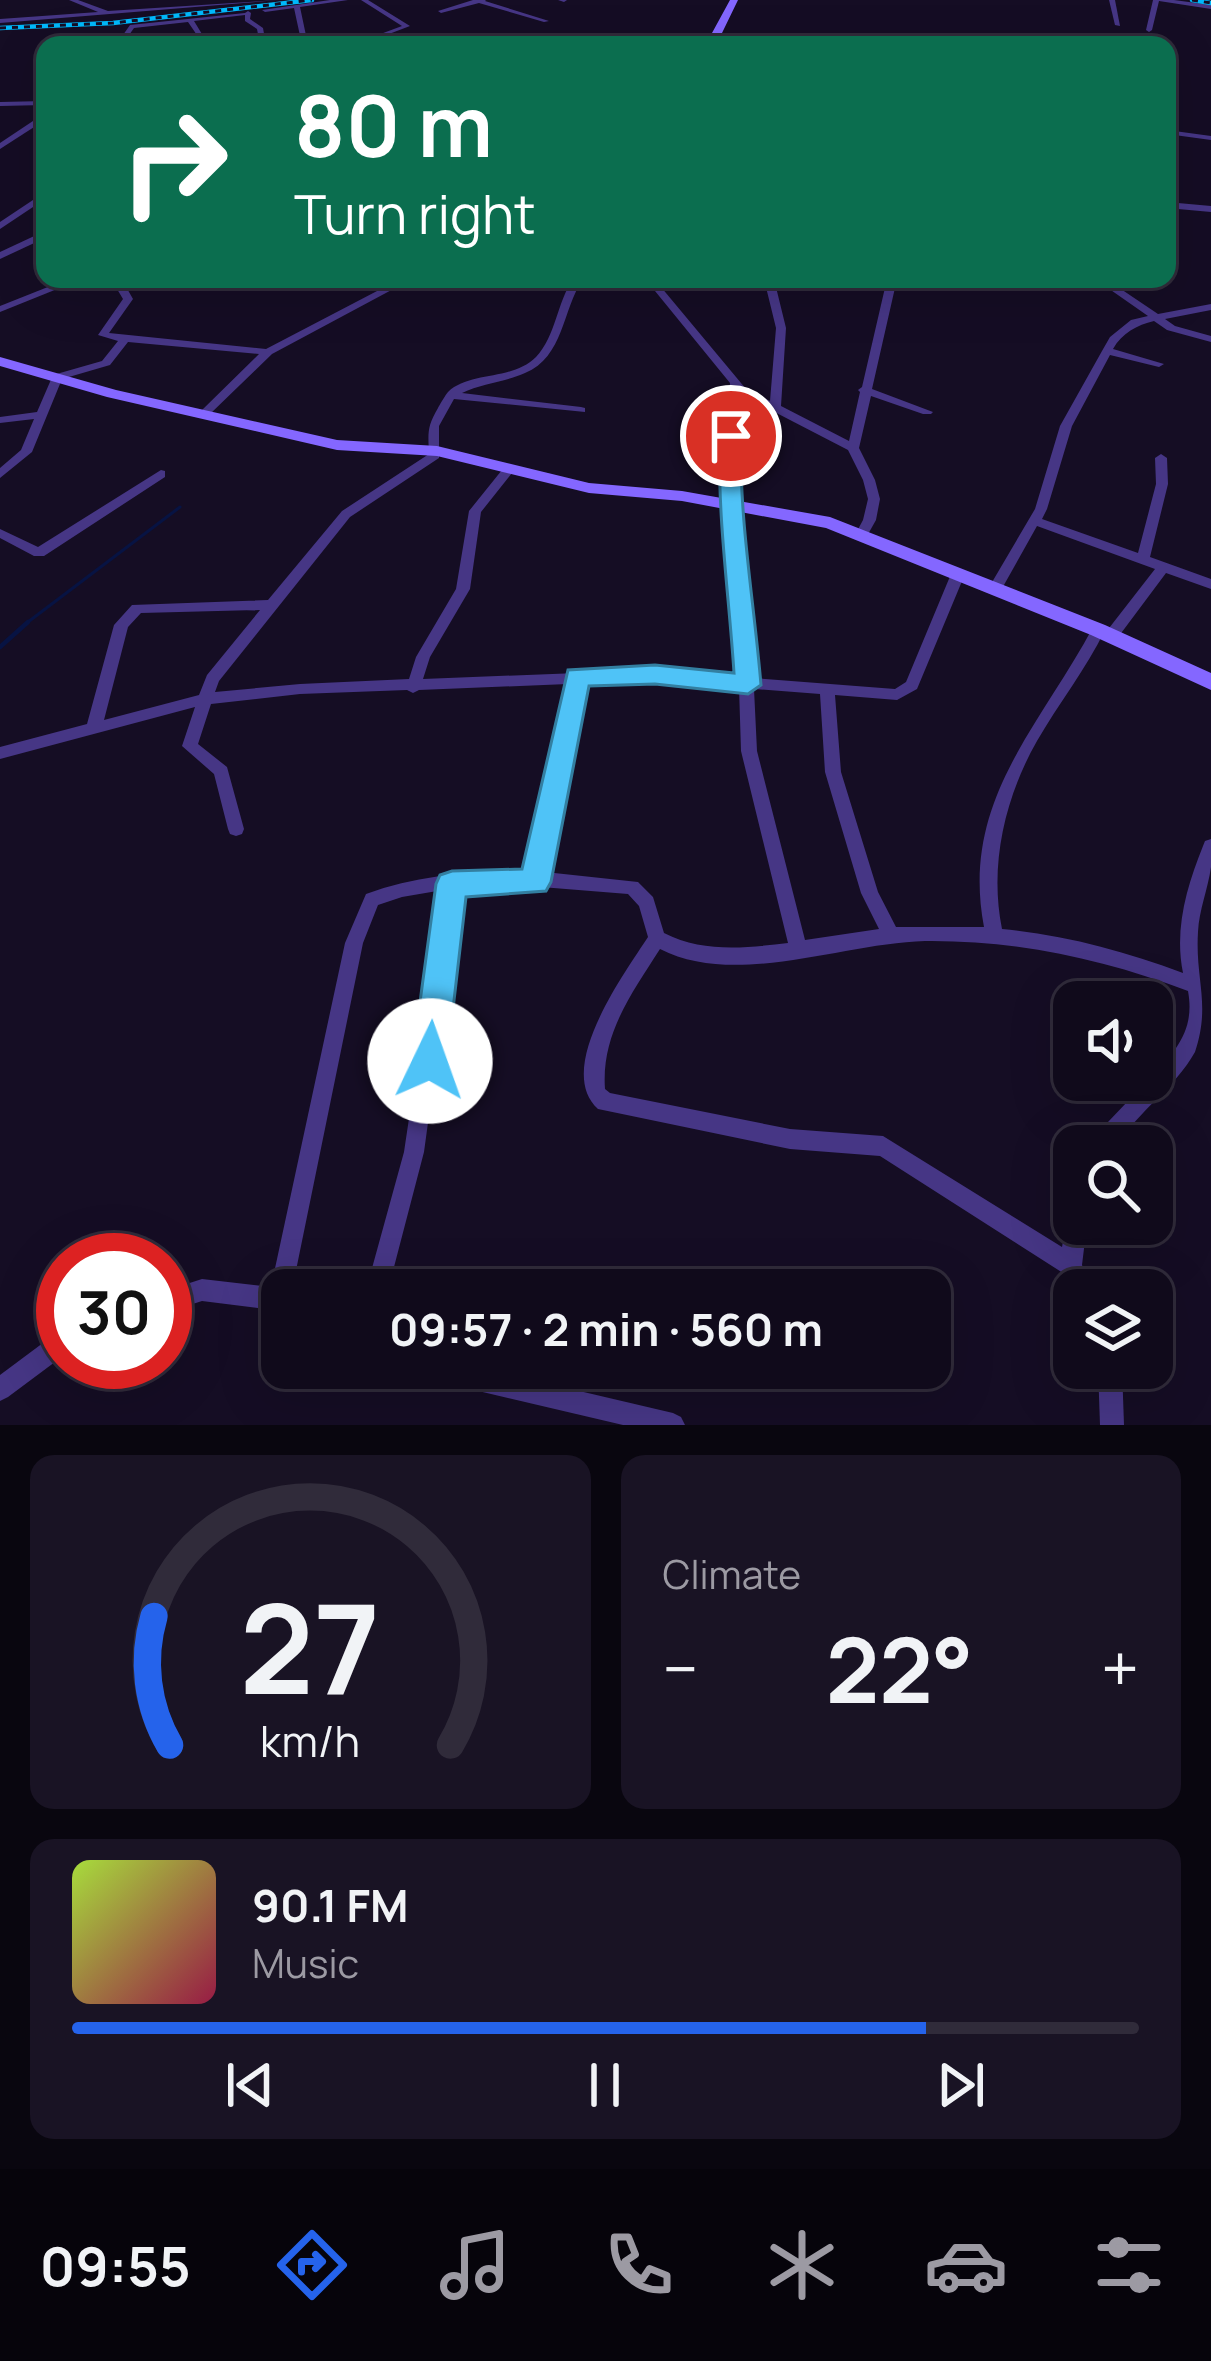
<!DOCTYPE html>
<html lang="en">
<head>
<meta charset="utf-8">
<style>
  :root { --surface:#100a1b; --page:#191324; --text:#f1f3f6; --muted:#9c9aa3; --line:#302b3a; --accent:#2563eb }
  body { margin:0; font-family:Manrope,sans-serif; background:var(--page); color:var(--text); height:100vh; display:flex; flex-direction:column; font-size:45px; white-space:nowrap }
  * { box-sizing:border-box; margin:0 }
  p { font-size:39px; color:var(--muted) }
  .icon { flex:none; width:66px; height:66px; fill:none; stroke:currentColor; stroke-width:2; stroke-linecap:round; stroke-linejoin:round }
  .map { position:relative; height:1425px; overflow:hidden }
  .sheet { display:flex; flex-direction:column; gap:30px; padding:30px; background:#09060f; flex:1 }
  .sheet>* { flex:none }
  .hud { position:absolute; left:36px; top:36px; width:1140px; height:252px; border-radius:24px; box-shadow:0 12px 48px #0002,0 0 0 3px var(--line); background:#0b6e4f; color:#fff; overflow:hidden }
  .buttons { position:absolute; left:1053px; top:981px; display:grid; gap:24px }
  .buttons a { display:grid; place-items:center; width:120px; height:120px; border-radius:24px; background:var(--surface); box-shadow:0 12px 48px #0002,0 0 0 3px var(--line); font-size:60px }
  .speed { position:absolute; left:36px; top:1233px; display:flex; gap:24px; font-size:60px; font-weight:700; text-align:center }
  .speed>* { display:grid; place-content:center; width:156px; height:156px; border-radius:50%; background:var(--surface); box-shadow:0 12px 48px #0002,0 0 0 3px var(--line); line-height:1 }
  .speed .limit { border:18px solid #d22; background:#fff; color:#111 }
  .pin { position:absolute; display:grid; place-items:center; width:102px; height:102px; color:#fff; margin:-51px; border:6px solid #fff; border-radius:50%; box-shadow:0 3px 12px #0007 }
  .me { position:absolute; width:132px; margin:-66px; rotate:3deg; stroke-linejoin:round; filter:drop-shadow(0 0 9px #0008) }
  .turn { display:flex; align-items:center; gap:42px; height:252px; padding:0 60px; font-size:54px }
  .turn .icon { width:156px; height:156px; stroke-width:2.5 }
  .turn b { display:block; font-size:84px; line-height:102px }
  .big { font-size:90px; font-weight:700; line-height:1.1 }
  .sheet .card { flex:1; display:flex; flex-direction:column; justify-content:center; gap:18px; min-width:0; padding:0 42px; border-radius:24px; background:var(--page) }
  .sheet .dial { align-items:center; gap:0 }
  .dial svg { height:312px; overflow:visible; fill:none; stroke:var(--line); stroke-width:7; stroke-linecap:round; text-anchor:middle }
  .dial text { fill:var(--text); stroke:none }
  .song { display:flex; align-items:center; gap:36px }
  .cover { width:144px; height:144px; border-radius:18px; background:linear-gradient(135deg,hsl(80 70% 55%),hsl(340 70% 35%)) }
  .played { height:12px; border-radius:6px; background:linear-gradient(90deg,var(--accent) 80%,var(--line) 80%) }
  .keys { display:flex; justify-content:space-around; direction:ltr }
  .heat { display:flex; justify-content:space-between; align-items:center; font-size:66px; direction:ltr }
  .sheet .tiles { flex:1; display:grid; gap:30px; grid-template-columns:1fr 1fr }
  .card:last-child { grid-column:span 2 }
  .trip { position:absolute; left:261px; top:1269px; width:690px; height:120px; border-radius:24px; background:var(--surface); box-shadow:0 12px 48px #0002,0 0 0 3px var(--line); font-weight:700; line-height:120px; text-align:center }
  .dock { display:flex; height:192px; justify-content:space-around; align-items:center; background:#06040b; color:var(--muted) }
  .dock .icon { width:84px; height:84px }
  .dock .current { color:var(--accent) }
  .dock b { font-size:54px; color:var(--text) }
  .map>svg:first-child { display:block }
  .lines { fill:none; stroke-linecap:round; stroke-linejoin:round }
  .stream-far1 { stroke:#071343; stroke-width:3 }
  .stream { stroke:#071343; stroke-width:4.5 }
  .street { fill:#463685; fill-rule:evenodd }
  .secondary { fill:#8467ff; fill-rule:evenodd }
  .rail-casing { stroke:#00b9fb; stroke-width:4.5 }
  .rail { stroke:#150d24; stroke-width:3; stroke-dasharray:6; stroke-linecap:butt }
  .route { fill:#4fc3f7; stroke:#337fa1; stroke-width:3 }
</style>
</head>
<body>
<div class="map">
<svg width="1211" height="1425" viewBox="0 0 1211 1425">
  <rect width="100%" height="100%" fill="#150d24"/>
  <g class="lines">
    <path class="stream-far1" d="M24 625 180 507"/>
    <path class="stream" d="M0 647 28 622"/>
    <g class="street">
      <path d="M69 0H78L108 11 279 0 0 23V19L98 12Z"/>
      <path d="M330 0H348L300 7 308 45H302L294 8 265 12 262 10Z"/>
      <path d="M361 0H368L410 26 360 45H351L402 26Z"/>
      <path d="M486 0 485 1 549 21 544 22 479 3 441 13 438 11 473 0Z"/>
      <path d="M558 0H567L564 2Z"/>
      <path d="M1109 0H1115L1120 26 1115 25Z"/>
      <path d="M1153 0H1174L1211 5V9L1159 1 1152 30 1149 32 1146 30Z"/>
      <path d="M248 11 251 13 250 19 263 28 266 45H260L257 29 245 21V15L194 21 205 39 222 45 201 41 188 22 134 28 122 45H116L130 25 245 13Z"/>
      <path d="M45 101V105L0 106V102Z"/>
      <path d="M42 115H45V120L0 149V143Z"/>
      <path d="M1167 130 1211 136V140L1167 134Z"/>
      <path d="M45 192V199L0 229V222Z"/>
      <path d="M1167 202 1211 206V212L1167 208Z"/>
      <path d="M45 231V238L0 259V252Z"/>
      <path d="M68 279H82L0 312V306Z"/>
      <path d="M111 279H144L125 285 133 299 109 333 266 349 400 279H412L272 354 210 414H202V410L259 354 128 342 110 365 62 379 32 452 0 478V468L21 450 34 419 0 423V417L37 412 53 375 102 361 118 341 98 335 123 299Z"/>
      <path d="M573 279H583C562 310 564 357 525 373 505 382 482 383 462 393L581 407 585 408V412L454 399 439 426V458L350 517 219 681 215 692 300 684 409 679 416 657 456 589 469 511 506 465 510 464 516 468 481 512 470 589 430 657 423 679 654 670 739 677 736 601 722 489 730 383 655 291 638 279H649L661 287 746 389 770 401 776 328 764 279H774L786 328 781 406 849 441 860 392 858 390 862 387 887 279H897L872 389 933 412 931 414H923L871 396 859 448 875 480 880 499 876 520 867 536H857L856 533 863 520 868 499 863 480 848 450 740 394 734 489 750 601 753 678 895 689 906 682 951 574 958 570 963 571 965 574 917 689 897 700 835 695 841 772 878 892 896 927H984C960 801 1040 727 1093 627H1103L1105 630C1086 669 1059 703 1037 741 1005 797 989 865 1002 929 1065 935 1124 951 1183 973 1174 929 1187 886 1203 846L1205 841 1211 839C1211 848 1211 858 1211 867 1208 889 1199 910 1198 932 1195 980 1211 1004 1195 1052 1175 1088 1138 1111 1117 1146H1095L1108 1122 1148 1080H1152V1076C1177 1050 1195 1029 1188 991 1103 959 1016 940 925 941 843 943 736 988 660 949 632 993 601 1034 605 1089L610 1093 790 1129 883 1136 1062 1247 1068 1216 1074 1214V1224H1087L1082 1265 1092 1290H1074L1073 1298 1063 1273 880 1156 790 1149 598 1109C554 1069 624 974 648 937L639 906 628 894 541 887 535 889C512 883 484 886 460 888L424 1152 388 1290H366L404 1152 443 890 402 897 378 905 363 943 292 1290H282V1311L202 1301 165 1313V1291L202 1279 271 1287 345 943 366 894C419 875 473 871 529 872L568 684 419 690 413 693 407 690 300 694 211 704 198 744 227 767 244 829 242 834 236 836 230 834 228 829 214 774 182 746 195 707 0 759V747L87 724 114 625 132 605 268 600 342 511 429 454C428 432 427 427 438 408 439 406 446 394 448 392 470 371 512 381 536 357 556 336 557 302 573 279ZM260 610 207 675 199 695 104 720 128 627 141 613ZM654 680 739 687 741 751 788 943C746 948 703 953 664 933L653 897 638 882 545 872 583 683ZM754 689 820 694 825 772 861 893 879 929 805 940 757 751Z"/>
      <path d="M1095 279H1106L1158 314 1211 304V310L1165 319 1175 326 1211 336V342L1167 330 1154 321C1137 325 1122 333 1113 349L1164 364 1159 367 1110 355 1072 426 1047 509 1042 519 1138 553 1156 484 1155 458 1161 454 1167 458 1168 484 1150 557 1211 579V589L1166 573 1116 640 1111 641 1104 636 1106 632 1155 569 1037 526 1000 592H990L988 589 1035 509 1060 426 1102 351 1110 337 1131 320 1148 316Z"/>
      <path d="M161 470 165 471V477L44 556H34L0 538V529L38 547Z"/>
      <path d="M63 1331V1356L8 1397 0 1401V1375L55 1334Z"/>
      <path d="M420 1368H481L673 1413 681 1417 685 1425H623L432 1380 424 1376Z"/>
      <path d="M1098 1368H1122L1124 1425H1100Z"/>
    </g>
    <g class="secondary">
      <path d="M730 0H738L722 33 728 45H718L712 33Z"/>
      <path d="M0 357 116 390 337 440 437 446 589 483 682 491 830 517 1105 625 1211 673V690L1091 635 826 528 682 501 589 493 437 456 337 450 107 397 0 366Z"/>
    </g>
    <g class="rail-casing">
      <g id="rail">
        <path d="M1192 0 1211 3"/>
        <path d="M0 28 113 23 312 0"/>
      </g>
    </g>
    <use href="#rail" class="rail"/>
  </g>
  <path class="route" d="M731 430 741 436C739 519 754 601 761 685L748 694 655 684 589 686 551 882 546 891 466 897 447 1061 442 1073 430 1078 417 1073 412 1061 436 884 440 875 452 871 522 869 568 670 655 665 734 673C729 594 717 515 720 436Z"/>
</svg>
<div class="buttons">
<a><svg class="icon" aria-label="sound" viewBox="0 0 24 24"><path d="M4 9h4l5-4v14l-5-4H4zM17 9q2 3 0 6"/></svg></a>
<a><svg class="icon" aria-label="search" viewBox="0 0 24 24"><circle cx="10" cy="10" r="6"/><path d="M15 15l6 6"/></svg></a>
<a><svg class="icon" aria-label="layers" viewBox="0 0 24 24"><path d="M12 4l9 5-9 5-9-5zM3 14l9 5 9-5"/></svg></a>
</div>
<div class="speed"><div class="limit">30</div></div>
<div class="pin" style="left:731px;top:436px;background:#d93025"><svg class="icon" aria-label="arrive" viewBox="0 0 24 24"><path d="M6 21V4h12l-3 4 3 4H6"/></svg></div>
<svg class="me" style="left:430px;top:1061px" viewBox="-20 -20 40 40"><circle r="19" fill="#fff"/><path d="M0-13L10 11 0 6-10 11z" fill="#4fc3f7"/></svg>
<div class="trip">09:57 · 2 min · 560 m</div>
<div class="hud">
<div class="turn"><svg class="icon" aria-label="right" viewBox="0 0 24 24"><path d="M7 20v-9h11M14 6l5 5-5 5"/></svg><div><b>80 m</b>Turn right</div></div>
</div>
</div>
<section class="sheet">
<div class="tiles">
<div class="card dial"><svg viewBox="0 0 100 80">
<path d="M14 69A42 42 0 1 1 86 69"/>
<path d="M14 69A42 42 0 0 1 10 36" stroke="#2563eb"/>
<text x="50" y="56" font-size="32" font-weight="700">27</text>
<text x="50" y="72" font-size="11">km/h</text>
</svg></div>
<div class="card"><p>Climate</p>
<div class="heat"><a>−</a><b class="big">22°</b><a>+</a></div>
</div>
<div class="card">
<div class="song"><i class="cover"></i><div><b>90.1 FM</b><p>Music</p></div></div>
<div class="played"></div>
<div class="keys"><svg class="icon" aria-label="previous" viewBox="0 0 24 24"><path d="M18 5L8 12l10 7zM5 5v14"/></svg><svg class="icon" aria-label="pause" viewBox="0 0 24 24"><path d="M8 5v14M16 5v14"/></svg><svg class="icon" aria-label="next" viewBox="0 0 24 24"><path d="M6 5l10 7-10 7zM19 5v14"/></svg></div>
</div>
</div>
</section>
<nav class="dock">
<b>09:55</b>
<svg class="icon current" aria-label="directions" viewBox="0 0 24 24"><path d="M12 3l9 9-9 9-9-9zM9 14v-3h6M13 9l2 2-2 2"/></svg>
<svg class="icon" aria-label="music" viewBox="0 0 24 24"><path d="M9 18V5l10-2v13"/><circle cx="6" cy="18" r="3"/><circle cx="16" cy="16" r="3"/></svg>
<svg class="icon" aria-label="phone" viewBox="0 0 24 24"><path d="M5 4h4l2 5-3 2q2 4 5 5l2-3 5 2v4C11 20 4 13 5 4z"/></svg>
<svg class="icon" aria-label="climate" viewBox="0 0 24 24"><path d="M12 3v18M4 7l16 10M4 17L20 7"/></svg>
<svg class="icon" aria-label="car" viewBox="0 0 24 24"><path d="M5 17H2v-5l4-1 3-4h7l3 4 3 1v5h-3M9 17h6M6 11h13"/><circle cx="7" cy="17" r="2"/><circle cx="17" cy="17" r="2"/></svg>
<svg class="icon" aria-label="filters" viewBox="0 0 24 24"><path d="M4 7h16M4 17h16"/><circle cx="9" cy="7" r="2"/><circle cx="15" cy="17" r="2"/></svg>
</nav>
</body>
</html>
